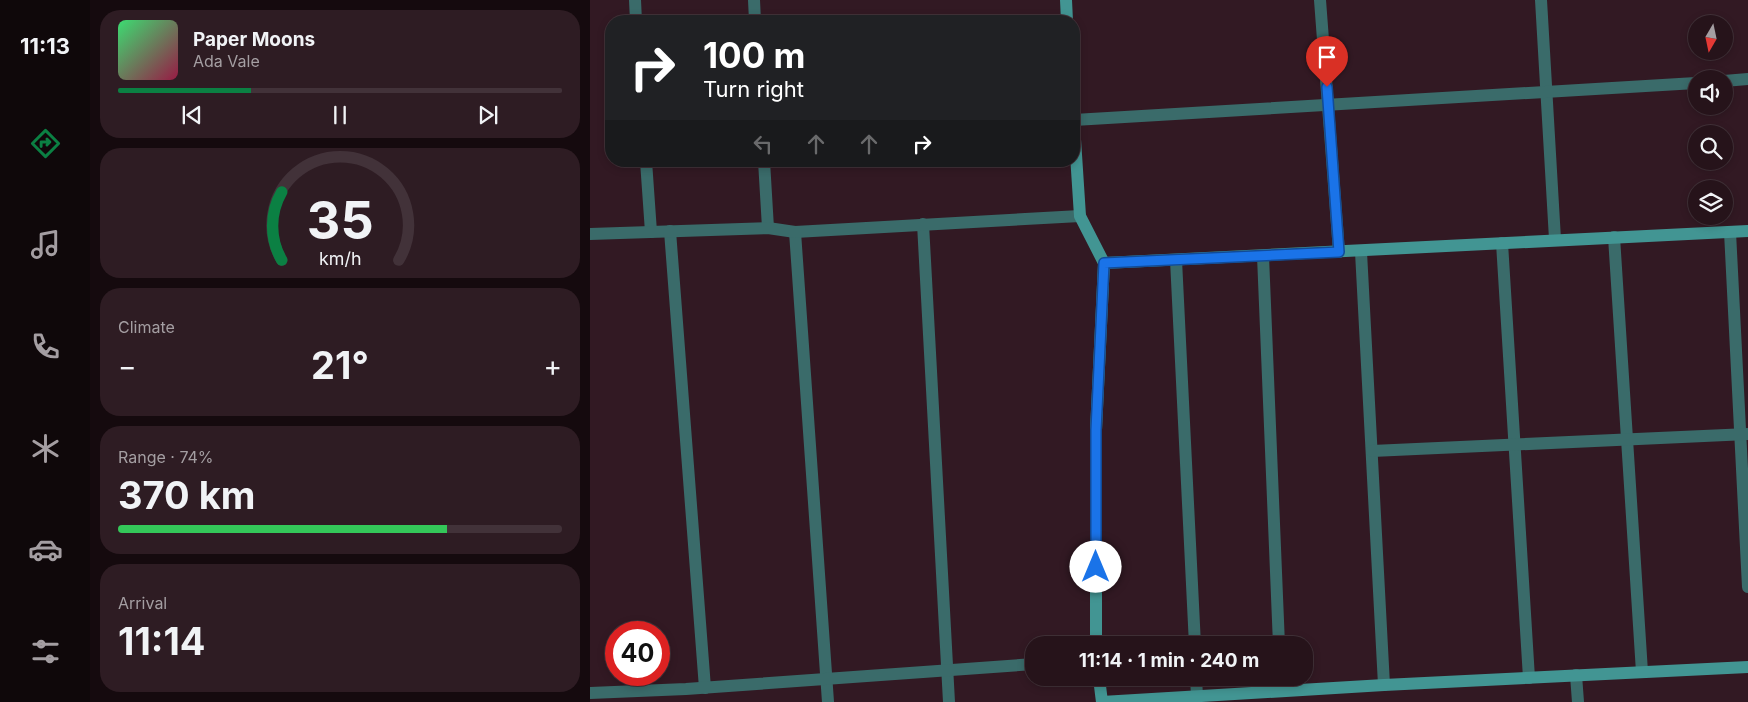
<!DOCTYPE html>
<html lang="en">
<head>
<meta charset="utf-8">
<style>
  :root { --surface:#26131a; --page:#2e1c23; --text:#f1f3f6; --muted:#a49ea2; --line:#423239; --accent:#0b8043 }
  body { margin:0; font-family:Inter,sans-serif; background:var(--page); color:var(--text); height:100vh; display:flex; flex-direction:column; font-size:19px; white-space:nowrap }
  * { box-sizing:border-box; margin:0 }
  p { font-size:16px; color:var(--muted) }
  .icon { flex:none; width:28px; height:28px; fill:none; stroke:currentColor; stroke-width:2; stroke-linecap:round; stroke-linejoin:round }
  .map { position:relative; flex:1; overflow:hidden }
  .sheet { display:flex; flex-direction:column; gap:10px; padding:10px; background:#150a0e; width:500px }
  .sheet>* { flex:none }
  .banner { position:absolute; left:15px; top:15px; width:475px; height:152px; border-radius:20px; box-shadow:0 2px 8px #0003,0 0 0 1px var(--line); background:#202124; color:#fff; overflow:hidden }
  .needle { width:32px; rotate:189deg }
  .buttons { position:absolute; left:1098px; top:15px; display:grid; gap:10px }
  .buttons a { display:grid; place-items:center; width:45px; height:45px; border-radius:50%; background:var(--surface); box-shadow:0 2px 8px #0003,0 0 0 1px var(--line); font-size:25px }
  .speed { position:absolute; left:15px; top:621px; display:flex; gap:10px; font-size:25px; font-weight:700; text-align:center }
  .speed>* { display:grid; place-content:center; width:65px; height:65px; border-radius:50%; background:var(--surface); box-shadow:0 2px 8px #0003,0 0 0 1px var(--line); line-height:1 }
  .speed .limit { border:8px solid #d22; background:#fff; color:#111 }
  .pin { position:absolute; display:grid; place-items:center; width:42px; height:42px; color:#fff; margin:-51px -21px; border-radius:50% 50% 50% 0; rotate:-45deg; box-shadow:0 0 5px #0007 }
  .pin .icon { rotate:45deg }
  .me { position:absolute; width:55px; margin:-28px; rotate:0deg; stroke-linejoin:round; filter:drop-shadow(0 0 4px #0008) }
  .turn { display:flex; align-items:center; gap:18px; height:105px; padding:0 15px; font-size:22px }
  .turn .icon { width:65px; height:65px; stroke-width:2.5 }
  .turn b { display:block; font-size:35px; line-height:42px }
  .lanes { display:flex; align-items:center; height:48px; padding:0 15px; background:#0003; justify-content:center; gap:25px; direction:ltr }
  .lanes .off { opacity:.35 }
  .big { font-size:38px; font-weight:700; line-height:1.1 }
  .sheet .widget { flex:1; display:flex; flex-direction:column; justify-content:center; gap:8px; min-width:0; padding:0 18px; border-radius:20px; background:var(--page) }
  .sheet .dial { align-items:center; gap:0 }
  .dial svg { height:130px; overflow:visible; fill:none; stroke:var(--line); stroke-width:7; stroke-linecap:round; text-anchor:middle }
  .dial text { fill:var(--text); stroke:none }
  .song { display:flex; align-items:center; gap:15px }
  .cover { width:60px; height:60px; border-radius:8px; background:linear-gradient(135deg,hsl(140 70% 55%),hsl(340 70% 35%)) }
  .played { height:5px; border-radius:2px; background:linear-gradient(90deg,var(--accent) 30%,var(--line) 30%) }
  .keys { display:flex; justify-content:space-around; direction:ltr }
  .heat { display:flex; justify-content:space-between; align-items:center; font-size:28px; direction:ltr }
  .charge { height:8px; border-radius:4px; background:linear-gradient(90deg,#34c759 74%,var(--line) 0) }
  .trip { position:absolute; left:435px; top:636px; width:288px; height:50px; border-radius:20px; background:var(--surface); box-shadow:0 2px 8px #0003,0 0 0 1px var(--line); font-weight:700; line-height:50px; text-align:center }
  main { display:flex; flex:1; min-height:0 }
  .tab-bar { display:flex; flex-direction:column; width:90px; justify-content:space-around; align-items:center; background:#0f080a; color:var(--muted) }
  .tab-bar .icon { width:35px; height:35px }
  .tab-bar .selected { color:var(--accent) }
  .tab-bar b { font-size:22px; color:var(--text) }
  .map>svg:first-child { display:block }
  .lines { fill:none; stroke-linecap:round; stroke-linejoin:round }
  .street { stroke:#3a6b6a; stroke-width:12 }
  .secondary { stroke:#429593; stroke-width:12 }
  .route-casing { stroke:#114b97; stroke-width:12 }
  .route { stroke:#1a73e8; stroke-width:9 }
</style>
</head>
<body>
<main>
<nav class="tab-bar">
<b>11:13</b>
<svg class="icon selected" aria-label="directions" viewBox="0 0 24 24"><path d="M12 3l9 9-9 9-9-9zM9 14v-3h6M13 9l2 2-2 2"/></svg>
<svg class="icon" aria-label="music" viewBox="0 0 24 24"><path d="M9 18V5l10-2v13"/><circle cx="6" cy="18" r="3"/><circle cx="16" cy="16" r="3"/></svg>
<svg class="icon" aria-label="phone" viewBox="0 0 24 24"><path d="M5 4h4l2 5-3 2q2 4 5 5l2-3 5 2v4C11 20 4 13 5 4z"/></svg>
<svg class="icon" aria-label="climate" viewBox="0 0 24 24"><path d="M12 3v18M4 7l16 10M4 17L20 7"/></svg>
<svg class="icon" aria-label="car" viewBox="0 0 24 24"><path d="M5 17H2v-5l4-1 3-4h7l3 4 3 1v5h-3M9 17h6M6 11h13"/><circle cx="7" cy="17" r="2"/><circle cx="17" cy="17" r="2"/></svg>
<svg class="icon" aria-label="filters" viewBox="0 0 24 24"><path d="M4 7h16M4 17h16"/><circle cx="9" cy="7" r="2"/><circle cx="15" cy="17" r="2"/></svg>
</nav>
<section class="sheet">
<div class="widget">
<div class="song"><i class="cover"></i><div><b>Paper Moons</b><p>Ada Vale</p></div></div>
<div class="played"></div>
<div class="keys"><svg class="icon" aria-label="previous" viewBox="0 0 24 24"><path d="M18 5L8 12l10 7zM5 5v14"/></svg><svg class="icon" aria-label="pause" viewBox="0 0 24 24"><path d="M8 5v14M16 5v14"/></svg><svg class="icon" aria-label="next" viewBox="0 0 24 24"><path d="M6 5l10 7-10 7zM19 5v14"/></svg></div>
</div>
<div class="widget dial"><svg viewBox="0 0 100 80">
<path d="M14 69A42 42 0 1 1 86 69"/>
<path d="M14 69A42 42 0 0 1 14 27" stroke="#0b8043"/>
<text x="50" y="56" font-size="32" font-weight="700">35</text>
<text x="50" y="72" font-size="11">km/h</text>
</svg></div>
<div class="widget"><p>Climate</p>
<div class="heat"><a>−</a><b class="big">21°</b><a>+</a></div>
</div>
<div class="widget"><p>Range · 74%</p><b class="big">370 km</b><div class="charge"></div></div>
<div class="widget"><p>Arrival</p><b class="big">11:14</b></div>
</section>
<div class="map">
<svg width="1158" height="702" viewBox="0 0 1158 702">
  <rect width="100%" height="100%" fill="#321923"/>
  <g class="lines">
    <g class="street">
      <path d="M45 0 46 21"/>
      <path d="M164 0 165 21"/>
      <path d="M730 0 749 252"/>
      <path d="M951 0 965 239"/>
      <path d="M1134 81 1158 79"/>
      <path d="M484 120 1106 83"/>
      <path d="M56 161 61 232"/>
      <path d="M174 161 178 228"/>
      <path d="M333 224 359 702"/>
      <path d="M80 231 115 688"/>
      <path d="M205 232 238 702"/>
      <path d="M1140 232 1158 587"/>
      <path d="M0 234 178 228 205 232 490 216"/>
      <path d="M1024 237 1052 672"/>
      <path d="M912 243 939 678"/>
      <path d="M771 252 794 685"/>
      <path d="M673 256 689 645"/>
      <path d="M586 260 605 645"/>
      <path d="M782 451 1158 434"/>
      <path d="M986 675 988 702"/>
      <path d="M606 678 607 696"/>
      <path d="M690 678 691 691"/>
      <path d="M0 693 96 689 444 664"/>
    </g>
    <g class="secondary">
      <path d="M476 0 477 21"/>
      <path d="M484 124 490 216 514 263 506 430V645"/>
      <path d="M514 263C729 254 943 240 1158 231"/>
      <path d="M509 678 512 702 794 685 1158 667"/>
    </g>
  </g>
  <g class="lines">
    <g class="route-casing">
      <path id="route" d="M506 567V430L514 263 749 252 737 87"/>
    </g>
    <use href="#route" class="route"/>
  </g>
</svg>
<div class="buttons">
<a><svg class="needle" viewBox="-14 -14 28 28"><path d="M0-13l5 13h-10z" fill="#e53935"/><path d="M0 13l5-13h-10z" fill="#a49ea2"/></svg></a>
<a><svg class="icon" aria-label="sound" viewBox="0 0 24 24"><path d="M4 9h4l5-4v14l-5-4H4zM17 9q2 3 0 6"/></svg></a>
<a><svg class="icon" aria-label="search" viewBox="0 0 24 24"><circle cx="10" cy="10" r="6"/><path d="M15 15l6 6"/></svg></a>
<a><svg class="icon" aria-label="layers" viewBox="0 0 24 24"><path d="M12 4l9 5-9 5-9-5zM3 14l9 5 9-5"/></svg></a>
</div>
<div class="speed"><div class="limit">40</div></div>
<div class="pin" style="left:737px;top:87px;background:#d93025"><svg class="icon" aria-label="arrive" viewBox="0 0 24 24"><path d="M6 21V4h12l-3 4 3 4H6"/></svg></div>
<svg class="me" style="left:506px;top:567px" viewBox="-20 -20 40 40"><circle r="19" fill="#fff"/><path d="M0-13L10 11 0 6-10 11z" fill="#1a73e8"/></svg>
<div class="trip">11:14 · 1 min · 240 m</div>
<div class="banner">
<div class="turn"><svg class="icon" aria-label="right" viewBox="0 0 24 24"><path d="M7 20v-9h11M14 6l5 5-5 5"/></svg><div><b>100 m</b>Turn right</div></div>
<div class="lanes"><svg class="icon off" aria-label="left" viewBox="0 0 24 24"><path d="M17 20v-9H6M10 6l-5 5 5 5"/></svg><svg class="icon off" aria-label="ahead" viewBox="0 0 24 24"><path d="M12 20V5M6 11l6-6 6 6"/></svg><svg class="icon off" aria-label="ahead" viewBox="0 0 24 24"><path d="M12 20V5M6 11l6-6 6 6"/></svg><svg class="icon" aria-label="right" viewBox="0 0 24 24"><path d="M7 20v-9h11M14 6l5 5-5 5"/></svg></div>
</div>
</div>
</main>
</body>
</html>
